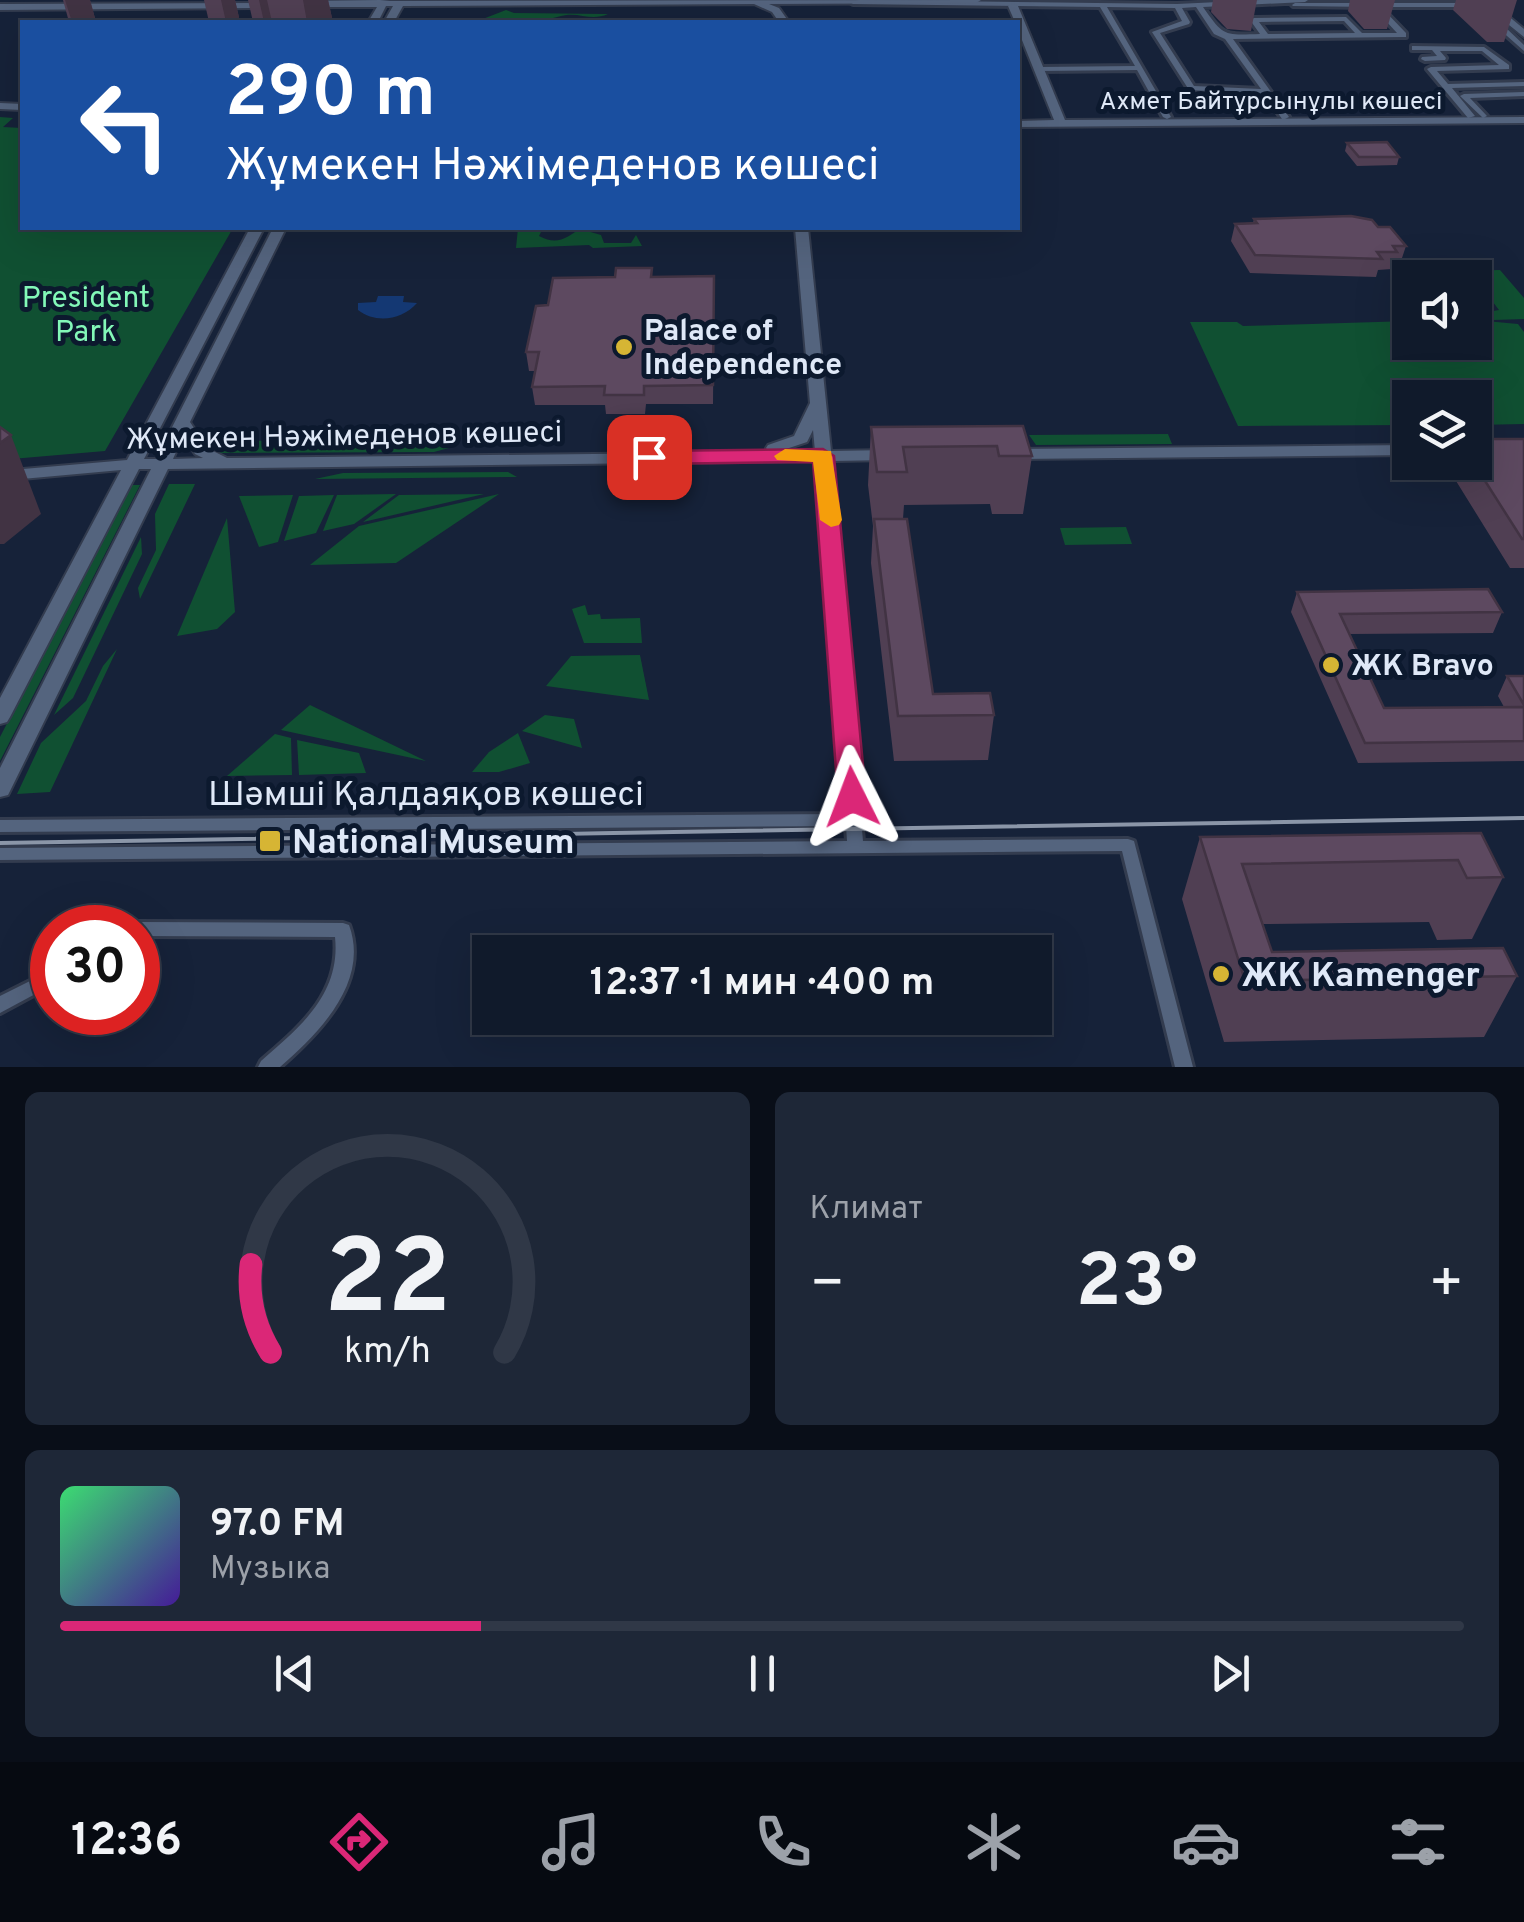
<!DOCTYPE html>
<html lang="ru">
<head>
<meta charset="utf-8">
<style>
  :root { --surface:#101a2b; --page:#1e2737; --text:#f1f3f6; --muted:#9ca1a9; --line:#303847; --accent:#db2777 }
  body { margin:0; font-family:Overpass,sans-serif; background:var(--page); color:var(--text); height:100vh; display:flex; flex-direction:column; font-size:38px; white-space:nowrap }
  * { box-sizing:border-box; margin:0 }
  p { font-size:32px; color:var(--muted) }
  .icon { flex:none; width:55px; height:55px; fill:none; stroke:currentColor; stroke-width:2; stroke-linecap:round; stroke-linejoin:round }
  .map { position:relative; height:1067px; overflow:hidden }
  .sheet { display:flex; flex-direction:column; gap:25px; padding:25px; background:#090e18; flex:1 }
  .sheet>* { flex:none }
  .guide { position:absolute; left:20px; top:20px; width:1000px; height:210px; border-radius:0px; box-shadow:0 10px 40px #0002,0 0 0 2px var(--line); background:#1a4fa0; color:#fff; overflow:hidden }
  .buttons { position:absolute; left:1392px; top:260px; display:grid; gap:20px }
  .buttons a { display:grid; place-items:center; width:100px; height:100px; border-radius:0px; background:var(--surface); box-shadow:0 10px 40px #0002,0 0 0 2px var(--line); font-size:50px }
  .speed { position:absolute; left:30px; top:905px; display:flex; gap:20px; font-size:50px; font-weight:700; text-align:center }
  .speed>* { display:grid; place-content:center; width:130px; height:130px; border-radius:50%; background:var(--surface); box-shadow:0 10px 40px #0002,0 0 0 2px var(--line); line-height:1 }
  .speed .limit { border:15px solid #d22; background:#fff; color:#111 }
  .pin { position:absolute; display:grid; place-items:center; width:85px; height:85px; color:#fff; margin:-42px; border-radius:20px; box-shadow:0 5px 15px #0006 }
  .me { position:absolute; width:110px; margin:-55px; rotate:357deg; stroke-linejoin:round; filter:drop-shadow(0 0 8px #0008) }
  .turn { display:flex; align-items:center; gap:35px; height:210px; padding:0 40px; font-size:45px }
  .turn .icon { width:130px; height:130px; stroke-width:2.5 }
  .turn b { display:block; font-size:70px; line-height:85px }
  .big { font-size:75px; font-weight:700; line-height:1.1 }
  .sheet .card { flex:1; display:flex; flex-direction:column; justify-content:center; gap:15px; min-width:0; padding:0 35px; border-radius:15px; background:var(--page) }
  .sheet .dial { align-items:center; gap:0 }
  .dial svg { height:260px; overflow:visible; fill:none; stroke:var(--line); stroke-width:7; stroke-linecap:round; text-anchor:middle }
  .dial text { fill:var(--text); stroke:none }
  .song { display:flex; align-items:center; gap:30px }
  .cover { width:120px; height:120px; border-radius:15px; background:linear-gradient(135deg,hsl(140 70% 55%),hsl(260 70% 35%)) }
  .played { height:10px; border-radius:5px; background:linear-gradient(90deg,var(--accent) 30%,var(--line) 30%) }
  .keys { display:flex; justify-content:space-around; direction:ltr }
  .heat { display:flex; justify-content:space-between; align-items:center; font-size:55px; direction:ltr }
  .sheet .tiles { flex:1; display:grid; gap:25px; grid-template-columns:1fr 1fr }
  .card:last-child { grid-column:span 2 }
  .trip { position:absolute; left:472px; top:935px; width:580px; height:100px; border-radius:0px; background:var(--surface); box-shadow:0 10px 40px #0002,0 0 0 2px var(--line); font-weight:700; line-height:100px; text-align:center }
  .tabs { display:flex; height:160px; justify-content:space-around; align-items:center; background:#060a11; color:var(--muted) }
  .tabs .icon { width:70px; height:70px }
  .tabs .selected { color:var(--accent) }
  .tabs b { font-size:45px; color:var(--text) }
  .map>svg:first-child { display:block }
  .green { fill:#105032 }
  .water { fill:#143873 }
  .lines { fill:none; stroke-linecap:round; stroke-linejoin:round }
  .street-casing { stroke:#333c4f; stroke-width:6 }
  .secondary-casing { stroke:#333c4f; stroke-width:4 }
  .street { fill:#54647e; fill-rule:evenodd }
  .secondary { fill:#54647e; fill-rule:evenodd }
  .tram { stroke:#8b96a8; stroke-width:4 }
  .wall { fill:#503f53 }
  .shaded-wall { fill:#413343 }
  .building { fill:#5d4960; stroke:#413343; stroke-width:2.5 }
  .route { fill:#db2777; stroke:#8e194d; stroke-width:2.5 }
  .slow { fill:#f59e0b }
  .poi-dot { fill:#d6b534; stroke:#0c192e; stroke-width:4 }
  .labels { text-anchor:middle; stroke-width:10; stroke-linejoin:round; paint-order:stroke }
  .far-street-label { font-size:25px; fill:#dfe8f7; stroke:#0c192e }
  .park-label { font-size:30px; fill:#83f8b8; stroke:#0c192e }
  .poi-label { font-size:30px; font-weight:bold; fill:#dfe8f7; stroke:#0c192e; text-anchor:start }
  .street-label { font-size:30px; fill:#dfe8f7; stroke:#0c192e }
  .near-street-label { font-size:35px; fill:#dfe8f7; stroke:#0c192e }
  .near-poi-label { font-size:35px; font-weight:bold; fill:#dfe8f7; stroke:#0c192e; text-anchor:start }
</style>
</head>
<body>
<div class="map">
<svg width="1524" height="1067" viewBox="0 0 1524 1067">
  <rect width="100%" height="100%" fill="#162239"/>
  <g class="green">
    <path d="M506 10 514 13 608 14C590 22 579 11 561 16 531 24 504 23 475 22Z"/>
    <path d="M0 117 13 118 3 127 22 128V228H233L105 451 0 460Z"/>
    <path d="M518 228H543L539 236C558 246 567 237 580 229L601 235 604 243H631L636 235 642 246 593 248 589 245 516 248Z"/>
    <path d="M1500 270 1524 298V319L1494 320 1475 314 1499 310 1490 298H1475V278L1448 277 1443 271Z"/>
    <path d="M1475 320 1518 324 1524 332V424L1475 425V398H1410V425L1238 426 1190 322H1237L1243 326 1410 321V342H1475Z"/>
    <path d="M1168 434 1172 444 1036 445 1029 435Z"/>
    <path d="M458 440 449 448 434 452 217 453 223 441Z"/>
    <path d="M508 472 517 477 315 479 343 473Z"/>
    <path d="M169 484H195L140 599 138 588 156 550 155 514Z"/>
    <path d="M130 485H140L0 761V737Z"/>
    <path d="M396 494 354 524 323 531 337 495Z"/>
    <path d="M484 494 363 522 399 495Z"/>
    <path d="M499 494 396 563 310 565 359 526Z"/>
    <path d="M293 495 278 542 259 547 239 496Z"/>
    <path d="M334 495 316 533 284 541 299 496Z"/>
    <path d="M227 518 235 612 217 629 177 636Z"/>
    <path d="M1126 527 1132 544 1065 545 1060 528Z"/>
    <path d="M141 537 142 554 73 698 54 715Z"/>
    <path d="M585 605 588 615 600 614 601 619 640 618 642 643H584L572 609Z"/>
    <path d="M117 649 50 792 17 794 41 743 86 701 103 666Z"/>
    <path d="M640 655 649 700 546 686 571 656Z"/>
    <path d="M310 705 426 761 281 730Z"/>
    <path d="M545 715 574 719 582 748 522 731Z"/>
    <path d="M518 733 530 763 499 772H472L489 752Z"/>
    <path d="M275 734 291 738 292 775 227 776Z"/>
    <path d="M297 740 359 753 366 773 299 775Z"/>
  </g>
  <path class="water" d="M378 296H404L403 302 417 303C402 320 376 324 358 310V303L376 302Z"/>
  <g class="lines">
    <g class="street-casing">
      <g id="street">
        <path d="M1260 0H1308L1305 2 1203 7C1224 37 1224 35 1260 34L1250 20 1254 18 1346 17 1362 33H1397L1373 7 1293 6 1292 5 1295 3H1467L1470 5 1467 7H1381L1406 33V37H1403L1233 39 1289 117 1285 119H1282L1265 94 1189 90 1152 32 1182 21 1175 8 1107 7 1171 117 1167 119 1163 117 1137 70 1040 71 1036 69 1040 67 1135 66 1100 7 853 4 850 2 860 0 1177 4ZM1196 7 1214 34 1225 39 1261 89 1194 86 1160 33 1189 24 1190 22 1182 8ZM1344 21 1355 33 1268 34 1259 22Z"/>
        <path d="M1505 21 1512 23 1506 28 1524 45V51L1498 28Z"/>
        <path d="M1412 46 1484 47 1509 65V69L1437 71 1448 84 1524 82V86L1452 88 1475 116 1468 118 1427 69 1431 67 1499 65 1482 51H1440L1446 58 1445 60 1425 61 1421 59 1422 57 1437 56 1432 50H1412Z"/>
        <path d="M1524 92V96L1470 98 1487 116 1483 118 1460 96 1464 94Z"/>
        <path d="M824 461 830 465 863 841 1128 839 1134 841 1193 1067H1175L1122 851 0 860V848L847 841 846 826 0 832V820L845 814 818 465Z"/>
        <path d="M138 922 343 923 349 925C370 982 319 1033 280 1067H258L261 1061C300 1027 341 994 335 937L138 936V928H130L132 924Z"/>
        <path d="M52 970V985L0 1013V996Z"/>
      </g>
    </g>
    <g class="secondary-casing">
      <g id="secondary">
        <path d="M380 0 390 1 981 0 976 3 769 4 779 8 789 22H779L772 12 754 4 403 6 394 22H384L393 6H386L378 22H368L377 7H307L302 4 307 1Z"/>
        <path d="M1478 0H1489L1524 29V37Z"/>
        <path d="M274 3 276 5 271 8 0 10V4Z"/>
        <path d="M1013 3 1018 6 1065 120 1524 117V123L1018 127V121L1054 120 1018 30V22H1015L1008 6Z"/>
        <path d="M0 103 22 104V110L0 109Z"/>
        <path d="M250 228H264L144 459H156L273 228H286L190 422 207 448 227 458 769 452 766 448 768 445 794 436 810 403 795 228H808L831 451 890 450 898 455 890 460 832 461 830 467H818L815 461 168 469 11 789 8 795 0 797V768L151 469H139L10 717 7 722 0 724V698L121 470 0 481V471L127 460ZM813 430 815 451H780L807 442ZM183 436 195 454 203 458 173 459Z"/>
        <path d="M1410 445V455L1011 459 1003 454 1011 449Z"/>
      </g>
    </g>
    <use href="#street" class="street"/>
    <use href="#secondary" class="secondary"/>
    <path class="tram" d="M0 843 1524 818"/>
  </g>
  <g class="wall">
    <path d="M63 0H90L96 22H69Z"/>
    <path d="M204 0H235L240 22H209Z"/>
    <path d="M248 0H328L332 18 329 22H253Z"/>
    <path d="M1213 0H1257L1251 31 1227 29 1211 12Z"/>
    <path d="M1350 0H1395L1387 29H1364L1348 11Z"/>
    <path d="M1456 0H1517L1504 42H1487L1453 10Z"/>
    <path d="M1347 143 1399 157 1397 165 1357 166 1345 151Z"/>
    <path d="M1254 219 1378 227 1406 246 1400 264H1394L1392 269 1378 270 1376 277 1250 273 1231 241 1235 224 1253 223Z"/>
    <path d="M714 276 713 404H646L645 414H606L605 405H535L532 387 535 371H529L526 352 548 305 652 277Z"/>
    <path d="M1023 426 1032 456 1023 514H992L990 504 904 505 903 519 933 694 994 715 988 760 894 761 871 563 873 526 868 485 871 427Z"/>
    <path d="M1524 439V568H1510L1448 468 1450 462H1475Z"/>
    <path d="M1297 592 1502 612 1493 633 1349 634 1384 708 1504 707 1498 696 1507 676H1524V761L1358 763 1291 612Z"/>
    <path d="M1481 833 1503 877 1472 939 1437 940 1429 922 1263 924 1272 952 1517 976 1484 1037 1224 1042 1182 899 1200 837Z"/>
  </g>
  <g class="shaded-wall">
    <path d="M65 0H90L96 22H72Z"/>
    <path d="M221 0H235L240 22H226Z"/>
    <path d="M259 0H267L272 22H264Z"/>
    <path d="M303 0H328L332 18 329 22H307Z"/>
    <path d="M11 435 41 514 4 544H0V443Z"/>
  </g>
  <g class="building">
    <path d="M1387 142 1399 157H1359L1347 143Z"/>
    <path d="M1351 216 1372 220 1378 227H1390L1406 246H1393L1397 252H1377L1382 259 1255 255 1235 224 1257 223 1254 219Z"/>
    <path d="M616 268H652L651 277 714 276 713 385 644 386V395H604L605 386 532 387 539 352H526L536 306 548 305 553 278 615 277Z"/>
    <path d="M1023 426 1032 456H999L997 446 903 447 907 472H877L871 427Z"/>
    <path d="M0 427 11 435 0 443Z"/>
    <path d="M1475 439H1524V539H1522L1473 462H1475Z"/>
    <path d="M874 519H907L933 694 990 693 994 715 898 716Z"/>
    <path d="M1488 589 1502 612 1340 614 1384 708 1524 707V741L1365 743 1297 592Z"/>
    <path d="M1507 676H1524V705Z"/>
    <path d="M1481 833 1503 877 1467 878 1458 860 1242 864 1272 952 1503 948 1517 976 1245 981 1200 837Z"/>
  </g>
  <path class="route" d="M823 449 834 456 866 797 852 807 838 797 813 462 649 464 639 457 649 451Z"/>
  <path class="slow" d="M785 449 831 451 842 520 839 525 831 527 820 520 813 462 777 460 774 456Z"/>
  <g class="poi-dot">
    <circle cx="624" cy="347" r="10"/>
    <circle cx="1331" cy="665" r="10"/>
    <rect x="258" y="829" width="24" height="24" rx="5"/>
    <circle cx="1221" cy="974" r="10"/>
  </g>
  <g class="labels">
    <g class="far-street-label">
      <text x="1271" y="109">Ахмет Байтұрсынұлы көшесі</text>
    </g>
    <g class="park-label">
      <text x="86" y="307">President<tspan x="86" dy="34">Park</tspan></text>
    </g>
    <g class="poi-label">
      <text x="644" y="340">Palace of<tspan x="644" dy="34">Independence</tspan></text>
      <text x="1351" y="675">ЖК Bravo</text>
    </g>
    <g class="street-label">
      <text transform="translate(344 435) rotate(-1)" y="10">Жұмекен Нәжімеденов көшесі</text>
    </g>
    <g class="near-street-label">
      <text x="426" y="805">Шәмші Қалдаяқов көшесі</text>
    </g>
    <g class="near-poi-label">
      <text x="292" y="853">National Museum</text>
      <text x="1241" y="986">ЖК Kamenger</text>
    </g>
  </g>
</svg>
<div class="buttons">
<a><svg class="icon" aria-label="sound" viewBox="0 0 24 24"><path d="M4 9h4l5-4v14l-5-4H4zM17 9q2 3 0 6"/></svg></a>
<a><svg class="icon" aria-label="layers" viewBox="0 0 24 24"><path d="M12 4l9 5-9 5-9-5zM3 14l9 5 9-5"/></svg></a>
</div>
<div class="speed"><div class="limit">30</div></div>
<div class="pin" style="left:649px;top:457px;background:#d93025"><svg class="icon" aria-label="arrive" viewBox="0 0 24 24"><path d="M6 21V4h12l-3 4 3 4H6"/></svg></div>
<svg class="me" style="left:852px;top:797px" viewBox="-20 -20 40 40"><path d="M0-17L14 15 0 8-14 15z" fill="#db2777" stroke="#fff" stroke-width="4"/></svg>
<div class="trip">12:37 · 1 мин · 400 m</div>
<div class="guide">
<div class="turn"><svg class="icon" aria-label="left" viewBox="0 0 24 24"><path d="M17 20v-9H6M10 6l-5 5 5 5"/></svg><div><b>290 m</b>Жұмекен Нәжімеденов көшесі</div></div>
</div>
</div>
<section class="sheet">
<div class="tiles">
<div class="card dial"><svg viewBox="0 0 100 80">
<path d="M14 69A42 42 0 1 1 86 69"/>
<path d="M14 69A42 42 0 0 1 8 42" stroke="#db2777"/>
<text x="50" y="56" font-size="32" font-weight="700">22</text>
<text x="50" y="72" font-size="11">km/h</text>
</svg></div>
<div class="card"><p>Климат</p>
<div class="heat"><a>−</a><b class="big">23°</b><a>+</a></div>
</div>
<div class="card">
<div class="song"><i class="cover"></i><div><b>97.0 FM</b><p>Музыка</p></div></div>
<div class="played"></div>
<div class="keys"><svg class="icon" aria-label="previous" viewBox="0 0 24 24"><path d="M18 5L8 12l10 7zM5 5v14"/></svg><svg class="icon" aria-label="pause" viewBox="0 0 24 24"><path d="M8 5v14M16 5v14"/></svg><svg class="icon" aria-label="next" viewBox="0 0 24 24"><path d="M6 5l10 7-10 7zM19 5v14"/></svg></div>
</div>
</div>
</section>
<nav class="tabs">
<b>12:36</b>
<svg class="icon selected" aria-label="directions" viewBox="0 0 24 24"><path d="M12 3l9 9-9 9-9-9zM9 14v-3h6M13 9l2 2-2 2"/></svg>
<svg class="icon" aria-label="music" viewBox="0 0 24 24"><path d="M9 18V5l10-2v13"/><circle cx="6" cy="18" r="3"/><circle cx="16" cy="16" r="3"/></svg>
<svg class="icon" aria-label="phone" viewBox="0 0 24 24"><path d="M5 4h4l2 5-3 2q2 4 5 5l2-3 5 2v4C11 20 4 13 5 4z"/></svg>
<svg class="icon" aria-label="climate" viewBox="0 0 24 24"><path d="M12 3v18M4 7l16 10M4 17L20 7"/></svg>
<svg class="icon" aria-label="car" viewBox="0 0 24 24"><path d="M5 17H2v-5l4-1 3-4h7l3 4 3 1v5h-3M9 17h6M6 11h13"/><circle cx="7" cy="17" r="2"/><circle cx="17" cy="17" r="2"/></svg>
<svg class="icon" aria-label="filters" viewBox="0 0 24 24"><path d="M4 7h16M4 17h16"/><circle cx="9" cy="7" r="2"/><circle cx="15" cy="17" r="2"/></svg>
</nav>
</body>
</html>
